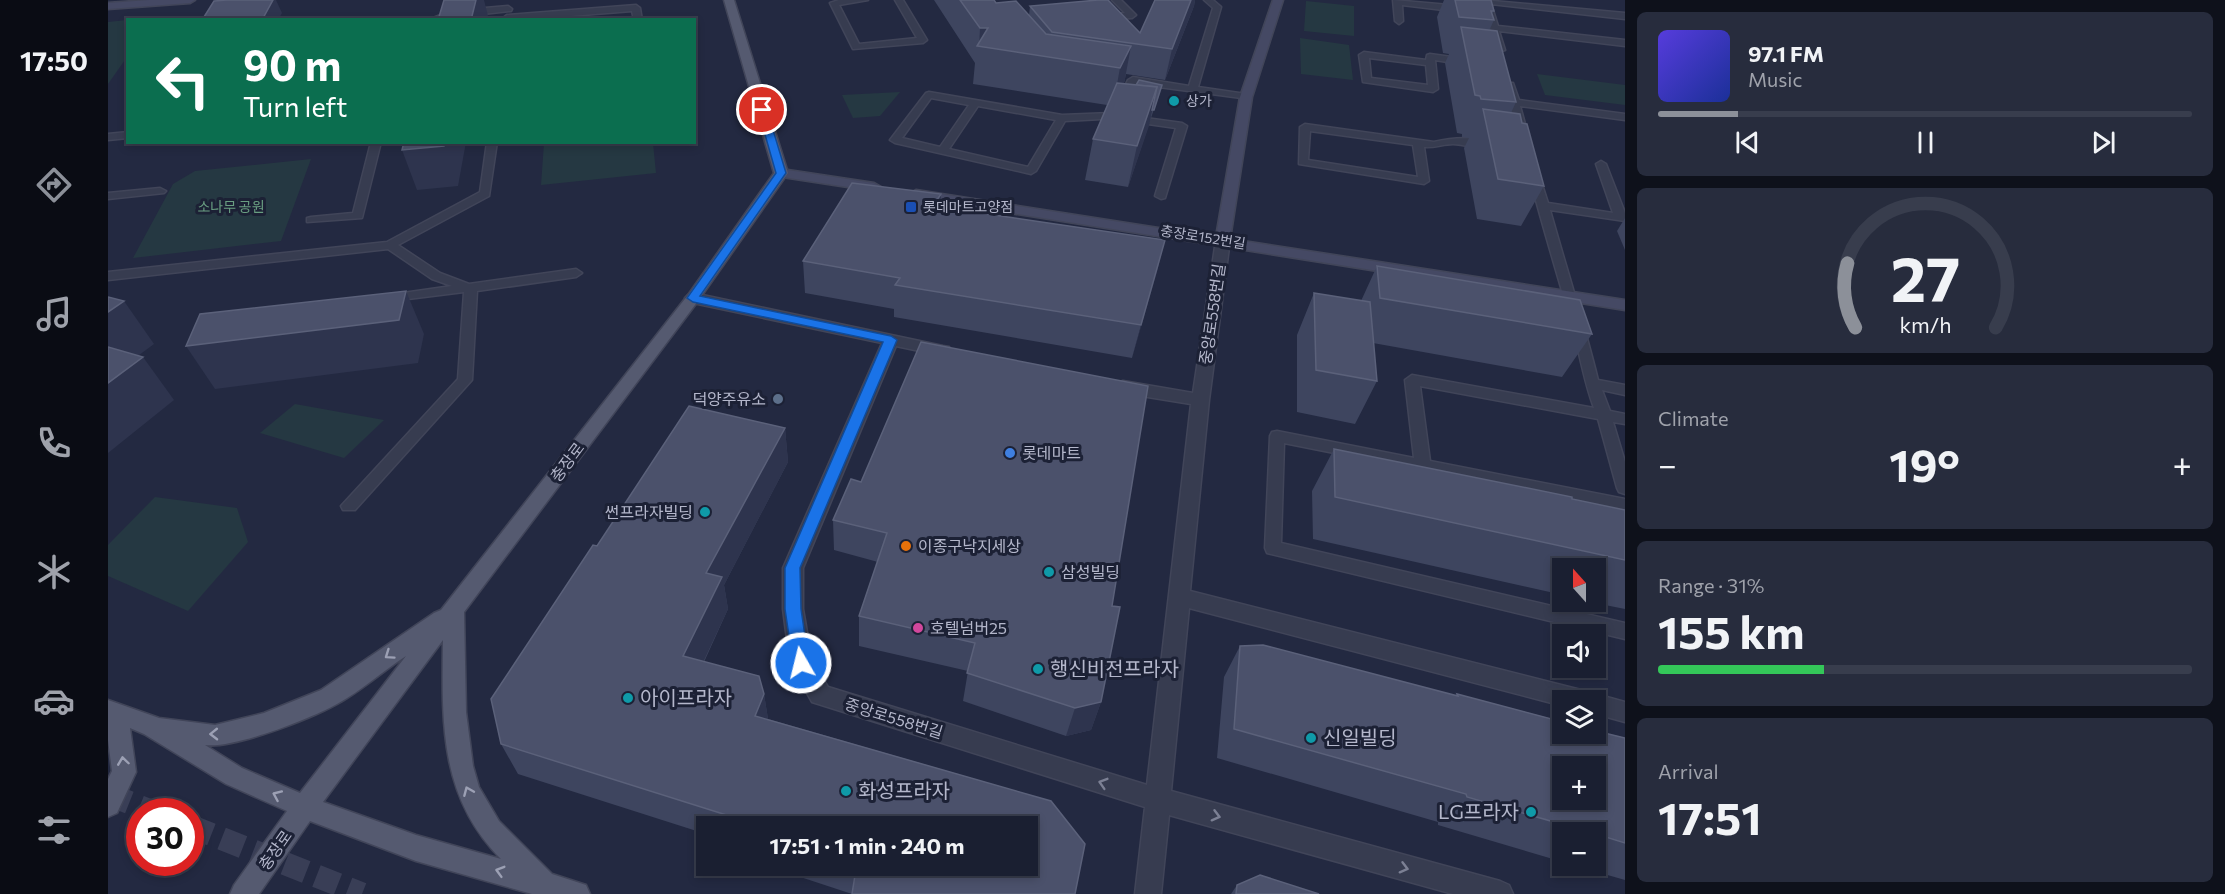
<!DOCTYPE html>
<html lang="en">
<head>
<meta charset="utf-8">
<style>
  :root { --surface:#1a1f31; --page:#272c3d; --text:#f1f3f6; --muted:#9fa2ab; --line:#383d4d; --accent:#8c9099 }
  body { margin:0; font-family:Commissioner,"Noto Sans KR",sans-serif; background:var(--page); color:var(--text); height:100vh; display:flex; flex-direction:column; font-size:22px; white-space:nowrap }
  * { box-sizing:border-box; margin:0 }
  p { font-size:20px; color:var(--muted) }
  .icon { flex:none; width:33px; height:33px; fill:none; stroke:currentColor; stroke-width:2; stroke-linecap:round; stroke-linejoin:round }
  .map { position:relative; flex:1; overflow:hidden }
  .drawer { display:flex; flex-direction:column; gap:12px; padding:12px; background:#0e111b; width:600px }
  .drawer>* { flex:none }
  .hud { position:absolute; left:18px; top:18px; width:570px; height:126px; border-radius:0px; box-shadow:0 3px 9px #0003,0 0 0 2px var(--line); background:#0b6e4f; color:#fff; overflow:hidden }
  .needle { width:39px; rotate:339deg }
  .controls { position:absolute; left:1444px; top:558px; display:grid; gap:12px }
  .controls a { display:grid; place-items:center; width:54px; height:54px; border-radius:0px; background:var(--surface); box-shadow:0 3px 9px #0003,0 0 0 2px var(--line); font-size:30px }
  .speed { position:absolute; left:18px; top:798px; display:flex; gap:12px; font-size:30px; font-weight:700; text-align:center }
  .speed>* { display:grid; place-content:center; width:78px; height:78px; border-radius:50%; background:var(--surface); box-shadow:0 3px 9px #0003,0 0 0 2px var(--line); line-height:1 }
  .speed .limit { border:9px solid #d22; background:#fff; color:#111 }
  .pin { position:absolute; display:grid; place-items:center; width:51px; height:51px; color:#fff; margin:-26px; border:3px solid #fff; border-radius:50%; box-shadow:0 2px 6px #0007 }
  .me { position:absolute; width:66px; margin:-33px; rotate:352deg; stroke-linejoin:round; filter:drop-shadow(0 0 4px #0008) }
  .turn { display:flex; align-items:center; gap:21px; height:126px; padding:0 18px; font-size:27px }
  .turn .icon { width:78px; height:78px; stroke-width:2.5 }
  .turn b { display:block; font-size:42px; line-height:51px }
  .big { font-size:45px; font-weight:700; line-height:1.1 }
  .drawer .widget { flex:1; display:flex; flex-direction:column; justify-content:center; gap:9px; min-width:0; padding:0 21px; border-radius:9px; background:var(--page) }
  .drawer .dial { align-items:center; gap:0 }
  .dial svg { height:156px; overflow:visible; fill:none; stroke:var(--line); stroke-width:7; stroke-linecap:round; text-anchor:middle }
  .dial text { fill:var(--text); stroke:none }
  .song { display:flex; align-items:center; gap:18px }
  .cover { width:72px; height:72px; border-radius:9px; background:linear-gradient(135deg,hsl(250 70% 55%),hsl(230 70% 35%)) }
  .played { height:6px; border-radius:3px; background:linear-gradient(90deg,var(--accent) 15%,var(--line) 15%) }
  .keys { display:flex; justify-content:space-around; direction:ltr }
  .heat { display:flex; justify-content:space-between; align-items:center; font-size:33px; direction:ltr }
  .charge { height:9px; border-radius:4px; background:linear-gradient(90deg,#34c759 31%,var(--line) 0) }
  .trip { position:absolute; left:588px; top:816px; width:342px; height:60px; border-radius:0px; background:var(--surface); box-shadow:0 3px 9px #0003,0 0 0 2px var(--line); font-weight:700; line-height:60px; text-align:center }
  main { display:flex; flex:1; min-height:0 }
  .dock { display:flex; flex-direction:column; width:108px; justify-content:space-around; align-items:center; background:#0a0c14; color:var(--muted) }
  .dock .icon { width:42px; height:42px }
  .dock .active { color:var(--accent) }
  .dock b { font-size:27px; color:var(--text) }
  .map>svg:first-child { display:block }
  .green { fill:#253842 }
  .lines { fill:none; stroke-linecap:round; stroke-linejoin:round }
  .primary-tunnel { stroke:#393e56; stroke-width:23; stroke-dasharray:23 11; stroke-linecap:butt }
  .lane-casing { stroke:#414559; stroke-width:3 }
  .street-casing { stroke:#414559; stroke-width:3 }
  .secondary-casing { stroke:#414559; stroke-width:3 }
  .primary-casing { stroke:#414559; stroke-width:3 }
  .lane { fill:#373c50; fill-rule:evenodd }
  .street { fill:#373c50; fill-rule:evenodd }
  .secondary { fill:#454964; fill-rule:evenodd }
  .primary { fill:#555a70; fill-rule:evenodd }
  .wall { fill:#3e455f }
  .shaded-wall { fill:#2e344e }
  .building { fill:#4b516b; stroke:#5b617a; stroke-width:1.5; fill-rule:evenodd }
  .oneway { stroke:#9ca0b4 }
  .oneway2 { stroke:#7c8094 }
  .route { fill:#1a73e8; stroke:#114b97; stroke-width:1.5 }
  .culture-dot { fill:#0f9aa8; stroke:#1c2135; stroke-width:2 }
  .transit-dot { fill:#1a4fb4; stroke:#1c2135; stroke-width:2 }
  .service-dot { fill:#5c6f8a; stroke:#1c2135; stroke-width:2 }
  .shop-dot { fill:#3f7fe0; stroke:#1c2135; stroke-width:2 }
  .food-dot { fill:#e8710a; stroke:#1c2135; stroke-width:2 }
  .hotel-dot { fill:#d1479c; stroke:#1c2135; stroke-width:2 }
  .labels { text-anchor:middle; stroke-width:6; stroke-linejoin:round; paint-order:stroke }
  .far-poi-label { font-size:14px; fill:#b4b7cb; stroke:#1c2135; text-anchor:start }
  .far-park-label { font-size:14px; fill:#699e81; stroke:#1c2135 }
  .far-street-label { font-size:14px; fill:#b4b7cb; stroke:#1c2135 }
  .street-label { font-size:16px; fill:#b4b7cb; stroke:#1c2135 }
  .poi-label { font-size:16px; fill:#b4b7cb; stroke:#1c2135; text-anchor:start }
  .near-poi-label { font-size:20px; fill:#b4b7cb; stroke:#1c2135; text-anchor:start }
</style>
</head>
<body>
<main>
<nav class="dock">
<b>17:50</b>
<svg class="icon active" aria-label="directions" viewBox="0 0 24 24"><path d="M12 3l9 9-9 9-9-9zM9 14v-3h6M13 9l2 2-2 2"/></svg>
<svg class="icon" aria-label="music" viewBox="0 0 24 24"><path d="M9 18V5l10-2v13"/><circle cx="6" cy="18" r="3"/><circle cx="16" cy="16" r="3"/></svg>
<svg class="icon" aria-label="phone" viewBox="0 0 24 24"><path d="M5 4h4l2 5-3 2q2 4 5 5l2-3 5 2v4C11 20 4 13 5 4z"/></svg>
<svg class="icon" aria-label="climate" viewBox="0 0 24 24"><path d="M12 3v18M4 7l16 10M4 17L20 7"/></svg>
<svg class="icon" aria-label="car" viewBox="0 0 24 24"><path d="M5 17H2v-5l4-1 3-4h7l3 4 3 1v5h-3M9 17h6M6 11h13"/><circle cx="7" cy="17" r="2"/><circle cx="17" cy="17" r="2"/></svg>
<svg class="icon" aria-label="filters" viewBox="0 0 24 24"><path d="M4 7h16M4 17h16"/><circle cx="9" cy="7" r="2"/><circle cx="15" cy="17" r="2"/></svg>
</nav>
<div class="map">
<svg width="1517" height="894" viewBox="0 0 1517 894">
  <rect width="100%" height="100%" fill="#232941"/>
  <g class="green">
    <path d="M1198 1 1246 6V36L1196 31Z"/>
    <path d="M19 20V57L0 84V22Z"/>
    <path d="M1192 38 1241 45 1245 80 1193 74Z"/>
    <path d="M1429 74 1517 85V105L1437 95Z"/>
    <path d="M792 92 772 116 745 118 734 95Z"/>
    <path d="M436 143H545L548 173 433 185Z"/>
    <path d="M203 159 173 241 25 258 65 184 87 171Z"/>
    <path d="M187 404 276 420 236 458 152 433Z"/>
    <path d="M47 497 129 508 140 542 80 611 0 576V545Z"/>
  </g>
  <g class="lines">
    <g class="primary-tunnel">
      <path d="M0 794 45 812"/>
      <path d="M82 826 254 894"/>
    </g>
    <g class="lane-casing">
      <g id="lane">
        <path d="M731 0H760L731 5 751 44 809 38 787 0H795L819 40 815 43 745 49 722 3Z"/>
        <path d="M1004 0H1013L1028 15 1024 18 992 20V16L1017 13Z"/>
        <path d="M1096 0H1105L1113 7 1090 87 1138 94 1143 97 1141 99 1028 84 1012 118 957 121 928 171 923 174 787 143 782 140 818 93 821 92 954 115 1004 113 1020 80 1025 77 1081 86 1105 8ZM823 98 861 105 832 147 794 138ZM870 106 948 120 920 167 841 149Z"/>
        <path d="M1285 0 1352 6 1356 9 1352 12 1294 5 1295 21 1291 24 1287 21Z"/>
        <path d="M1374 0 1517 13V19L1383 4 1390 26 1517 40V46L1391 31 1397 50 1389 52Z"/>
        <path d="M528 5 532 8 534 20H526L524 11 413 20 395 18 399 15Z"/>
        <path d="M400 6 404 9 403 11 320 20 343 11Z"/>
        <path d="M1256 52 1318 60 1319 55 1322 54 1358 59 1363 62 1358 65 1327 60 1330 89 1325 92 1255 82 1251 55ZM1261 58 1318 65 1320 85 1263 78Z"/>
        <path d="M1399 83H1405L1411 100 1517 114V120L1412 106 1419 131 1410 133 1401 102Z"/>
        <path d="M1023 116 1074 123 1079 126 1057 198 1053 199 1047 196 1068 128 1019 121 1018 119Z"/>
        <path d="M1197 124 1326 142C1342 138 1370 135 1383 145 1374 152 1357 144 1345 144 1335 144 1327 148 1316 147L1321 181 1316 184 1191 164 1192 127ZM1202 131 1305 145 1310 177 1200 160Z"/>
        <path d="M20 132V138L0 140V134Z"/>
        <path d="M263 142H273L254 218 199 222V218L203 217 245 213Z"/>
        <path d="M379 142H389L381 196 290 245 332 273 361 284 468 269 474 273 468 277 369 291 364 380 247 510H235L233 506 350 379 356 292 276 302 275 299 276 296 281 295 344 286 324 279 280 249 0 280V272L279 242 372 192Z"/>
        <path d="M1493 161 1498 164 1517 213V221L1442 210C1458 267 1476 323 1490 380L1517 385V395L1494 390 1502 411 1517 414V424L1505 422 1517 462V494L1511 492 1509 488 1490 419 1312 386 1322 461 1517 499V511L1176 443 1173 543 1517 623V639L1159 553 1157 548 1162 436 1164 432 1169 431 1306 458 1297 380 1304 375 1486 408C1475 379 1471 348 1462 318 1448 271 1434 223 1421 175L1426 172 1431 175 1440 203 1505 213 1488 164Z"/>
        <path d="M52 188 58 191 56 193 0 199V193Z"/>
      </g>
    </g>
    <g class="street-casing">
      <path id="street" d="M1115 236 1122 240 1101 400 1082 591 1473 690 1481 693 1482 696 1488 694 1517 702V722L1488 714V700H1455V706L1081 608 1063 791 1392 881 1401 885 1405 894H1345L1061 815 1053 894H1027L1037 807 704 702 682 663 675 609V568L774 343 585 303 577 298 580 295 585 293 835 346 841 347 843 351 841 355 835 356 788 346 695 568V609L704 661 720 687 1039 785 1083 404 1015 393 1009 391 1007 387 1009 383 1015 381 1085 393 1108 240Z"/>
    </g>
    <g class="secondary-casing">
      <g id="secondary">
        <path d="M41 0H87L82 3 0 9V3Z"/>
        <path d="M1165 0H1175L1144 97 1122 239 1517 300V310L808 198 801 194 808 190 1108 237 1132 97Z"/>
        <path d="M673 169 766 183 773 187 766 191 668 176 666 173Z"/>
      </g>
    </g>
    <g class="primary-casing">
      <path id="primary" d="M616 0H626L680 173 590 301 356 612 358 712 365 766 371 787 391 821 444 874 478 885 482 894H424L308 861 202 821 151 894H122L126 885 179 811 118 784 36 734 22 728 28 772 9 813 0 817V779L4 771 0 740V700L51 718 107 725 156 713 213 690 326 613 333 610 580 295 666 173ZM335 640C334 722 331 797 393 859L308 835 215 802ZM298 656 192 793 134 768 97 745C125 749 202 719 229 704 253 691 275 671 298 656Z"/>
    </g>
    <use href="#lane" class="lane"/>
    <use href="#street" class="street"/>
    <use href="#secondary" class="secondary"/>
    <use href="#primary" class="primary"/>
  </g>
  <g class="wall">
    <path d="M826 0H886L888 3 921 15 922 6 1032 33 1047 0H1087L1086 6 1057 80 1018 74 1016 83 1028 85H1054L1020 187 977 180 985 139 999 105 865 84 867 63Z"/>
    <path d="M1336 0H1383L1386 11 1384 14 1386 20 1381 31 1408 102 1403 113 1414 123 1436 186 1413 226 1369 219 1356 148 1361 138 1354 137V134L1349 133 1337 63 1341 54 1335 53 1329 17Z"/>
    <path d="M833 194 832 207 1057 240 1024 358 786 317V309L697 293 695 261Z"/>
    <path d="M1517 218V250L1509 231Z"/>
    <path d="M1269 266 1484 334 1454 377 1265 343 1269 381 1247 424 1189 412V335L1206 293 1253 301Z"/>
    <path d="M581 406 677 428 680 462 616 585 620 609 596 662 651 676 656 694 660 719 943 801 977 844 967 894H744L659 866H920V826H598V834L410 774 393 744 383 699 485 545 489 546Z"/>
    <path d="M1226 449 1517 510V609L1482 602H1488V568H1455V595L1205 539 1204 491Z"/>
    <path d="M753 482 1004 606 993 702 983 730 958 736 855 701 860 671 751 646V616L770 562 726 550 725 520Z"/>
    <path d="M1132 646 1348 696 1349 694 1517 738V880L1468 866H1488V832H1455V862L1330 825V822L1109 758 1116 677Z"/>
    <path d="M1129 885 1211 894H1123Z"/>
  </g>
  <g class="shaded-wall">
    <path d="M165 0H168L174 13 170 20H154Z"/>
    <path d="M368 0H376L381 20H363Z"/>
    <path d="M1083 0H1087L1086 6 1057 80 1064 49Z"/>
    <path d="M872 28H880L871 47Z"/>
    <path d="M1023 46 1016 84 1005 106 1012 68Z"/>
    <path d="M1049 87 1041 126 1020 187 1029 146Z"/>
    <path d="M337 142H358L350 186 309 190 294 150Z"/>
    <path d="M833 194 831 225 825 206Z"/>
    <path d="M1057 240 1049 272 1024 358 1033 325Z"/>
    <path d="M298 291 316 334 310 363 107 389 78 346Z"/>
    <path d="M16 301 46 344 8 372 0 361V312Z"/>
    <path d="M35 357 66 400 0 453V383Z"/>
    <path d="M677 428 680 462 616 585 620 609 583 688 575 656 598 573Z"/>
    <path d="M656 694 661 725 647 716Z"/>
    <path d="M993 702 983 730 958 736 967 708Z"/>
  </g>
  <g class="building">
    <path d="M119 0H165L154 20H90L91 18 96 17 106 1Z"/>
    <path d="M336 0H368L363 20H330Z"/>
    <path d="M852 0H886L888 3 908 1 938 34 1023 46 1012 68 869 46 880 28H872Z"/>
    <path d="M990 0H1000L1032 33 1047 0H1083L1064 49 944 32 922 6Z"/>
    <path d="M1347 0H1383L1386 11H1383L1386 20 1351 17Z"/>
    <path d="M1353 27 1389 31 1408 102 1373 99 1372 96 1367 95Z"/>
    <path d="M1031 80 1054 85 1046 110H1044L1049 87 1028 85Z"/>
    <path d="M1009 83 1049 87 1029 146 985 139Z"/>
    <path d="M1375 109 1412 114 1414 123 1419 124 1436 186 1390 179Z"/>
    <path d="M296 142H337L336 146 294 150Z"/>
    <path d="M744 183 833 194 825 206 1057 240 1033 325 787 285 792 278 695 261Z"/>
    <path d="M1269 266 1472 300 1484 334 1272 298Z"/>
    <path d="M298 291 291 320 78 346 92 314Z"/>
    <path d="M1206 293 1262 302 1269 381 1208 370Z"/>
    <path d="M0 297 16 301 0 312Z"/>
    <path d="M813 342 1040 386 1004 606 1012 607 993 702 967 708 859 673 867 643 751 616 779 533 725 520 743 479 753 482Z"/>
    <path d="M0 347 35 357 0 383Z"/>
    <path d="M581 406 677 428 598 573 614 577 575 656 651 676 656 694 647 716 943 801 977 844 967 894H744L748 869 736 866H920V826H646L647 824 393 744 383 699 485 545 489 546Z"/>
    <path d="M1226 449 1464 497V499L1517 510V560L1227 497Z"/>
    <path d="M1155 645 1350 696 1349 694 1455 722V734H1488V731L1517 738V843L1488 834V832H1481L1359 797 1358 794 1126 729 1132 646ZM1455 766H1488V800H1455Z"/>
    <path d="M1152 875 1211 894H1128L1129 885Z"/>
  </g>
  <defs><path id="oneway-chevron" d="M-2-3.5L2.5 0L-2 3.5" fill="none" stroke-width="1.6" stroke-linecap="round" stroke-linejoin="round" transform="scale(1.5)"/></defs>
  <g class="oneway">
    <use href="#oneway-chevron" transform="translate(281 655) rotate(145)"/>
    <use href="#oneway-chevron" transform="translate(106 734) rotate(179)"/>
    <use href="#oneway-chevron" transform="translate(15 761) rotate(-98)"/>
    <use href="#oneway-chevron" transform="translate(360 791) rotate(-113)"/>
    <use href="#oneway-chevron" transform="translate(169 795) rotate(-156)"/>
    <use href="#oneway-chevron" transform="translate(392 871) rotate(-164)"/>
  </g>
  <g class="oneway2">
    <use href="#oneway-chevron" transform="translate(995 783) rotate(-163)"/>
    <use href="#oneway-chevron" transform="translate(1108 816) rotate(15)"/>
    <use href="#oneway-chevron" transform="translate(1296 868) rotate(15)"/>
  </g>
  <path class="route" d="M654 107 659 110 678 173 592 296 783 336 789 340 692 568 693 609 701 663 699 669 693 671 687 669 685 663 677 609V568L775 342 585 302 579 298 668 173 650 110Z"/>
  <g class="culture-dot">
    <circle cx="1066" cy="101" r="6"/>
    <circle cx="597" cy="512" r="6"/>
    <circle cx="941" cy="572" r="6"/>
    <circle cx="930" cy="669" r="6"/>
    <circle cx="520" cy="698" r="6"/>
    <circle cx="1203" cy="738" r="6"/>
    <circle cx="738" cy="791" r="6"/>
    <circle cx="1423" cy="812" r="6"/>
  </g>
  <rect class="transit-dot" x="797" y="201" width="12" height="12" rx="3"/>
  <circle class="service-dot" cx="670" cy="399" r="6"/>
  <circle class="shop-dot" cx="902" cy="453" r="6"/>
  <circle class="food-dot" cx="798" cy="546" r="6"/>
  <circle class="hotel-dot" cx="810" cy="628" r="6"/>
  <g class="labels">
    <g class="far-poi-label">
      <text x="1078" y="106">상가</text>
      <text x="815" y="212">롯데마트고양점</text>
    </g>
    <g class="far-park-label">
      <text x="123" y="212">소나무 공원</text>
    </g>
    <g class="far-street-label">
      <text transform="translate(1095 237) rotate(9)" y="5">충장로152번길</text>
    </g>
    <g class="street-label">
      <text transform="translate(1104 314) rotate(-82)" y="6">중앙로558번길</text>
      <text transform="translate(459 462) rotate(-53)" y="6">충장로</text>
      <text transform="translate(786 718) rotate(17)" y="6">중앙로558번길</text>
      <text transform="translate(167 850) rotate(-55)" y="6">충장로</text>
    </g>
    <g class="poi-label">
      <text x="658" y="405" text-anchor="end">덕양주유소</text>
      <text x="914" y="459">롯데마트</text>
      <text x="585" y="518" text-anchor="end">썬프라자빌딩</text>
      <text x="810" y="552">이종구낙지세상</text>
      <text x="953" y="578">삼성빌딩</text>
      <text x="822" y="634">호텔넘버25</text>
    </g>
    <g class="near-poi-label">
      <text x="942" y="676">행신비전프라자</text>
      <text x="532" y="705">아이프라자</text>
      <text x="1215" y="745">신일빌딩</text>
      <text x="750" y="798">화성프라자</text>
      <text x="1411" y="819" text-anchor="end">LG프라자</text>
    </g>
  </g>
</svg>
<div class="controls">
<a><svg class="needle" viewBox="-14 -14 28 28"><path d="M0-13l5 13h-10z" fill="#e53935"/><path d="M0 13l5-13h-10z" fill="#9fa2ab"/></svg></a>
<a><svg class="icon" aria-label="sound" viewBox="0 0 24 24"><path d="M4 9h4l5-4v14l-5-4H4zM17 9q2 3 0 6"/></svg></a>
<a><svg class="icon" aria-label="layers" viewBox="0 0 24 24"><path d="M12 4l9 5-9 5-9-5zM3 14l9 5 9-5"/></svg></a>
<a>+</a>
<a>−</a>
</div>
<div class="speed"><div class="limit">30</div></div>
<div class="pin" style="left:654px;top:110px;background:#d93025"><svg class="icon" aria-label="arrive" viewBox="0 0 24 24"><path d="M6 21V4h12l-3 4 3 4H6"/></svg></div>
<svg class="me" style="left:693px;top:663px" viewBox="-20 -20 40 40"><circle r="17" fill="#1a73e8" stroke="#fff" stroke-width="3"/><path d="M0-11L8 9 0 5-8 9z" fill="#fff"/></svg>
<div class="trip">17:51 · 1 min · 240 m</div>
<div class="hud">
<div class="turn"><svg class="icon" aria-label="left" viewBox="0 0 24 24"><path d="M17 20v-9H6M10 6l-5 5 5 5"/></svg><div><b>90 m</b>Turn left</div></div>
</div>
</div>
<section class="drawer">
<div class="widget">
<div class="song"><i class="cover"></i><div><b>97.1 FM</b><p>Music</p></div></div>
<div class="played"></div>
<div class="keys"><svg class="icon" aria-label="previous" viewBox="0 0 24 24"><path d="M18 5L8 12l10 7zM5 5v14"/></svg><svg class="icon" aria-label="pause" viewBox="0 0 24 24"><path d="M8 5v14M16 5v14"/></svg><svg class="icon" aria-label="next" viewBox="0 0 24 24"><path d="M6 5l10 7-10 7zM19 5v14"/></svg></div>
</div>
<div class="widget dial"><svg viewBox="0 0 100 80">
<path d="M14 69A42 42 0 1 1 86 69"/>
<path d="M14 69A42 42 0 0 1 10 36" stroke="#8c9099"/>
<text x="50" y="56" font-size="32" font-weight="700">27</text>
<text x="50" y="72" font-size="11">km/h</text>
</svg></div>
<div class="widget"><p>Climate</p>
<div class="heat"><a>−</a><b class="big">19°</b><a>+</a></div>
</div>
<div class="widget"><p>Range · 31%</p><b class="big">155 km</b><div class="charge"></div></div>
<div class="widget"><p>Arrival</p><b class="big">17:51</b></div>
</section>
</main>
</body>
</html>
